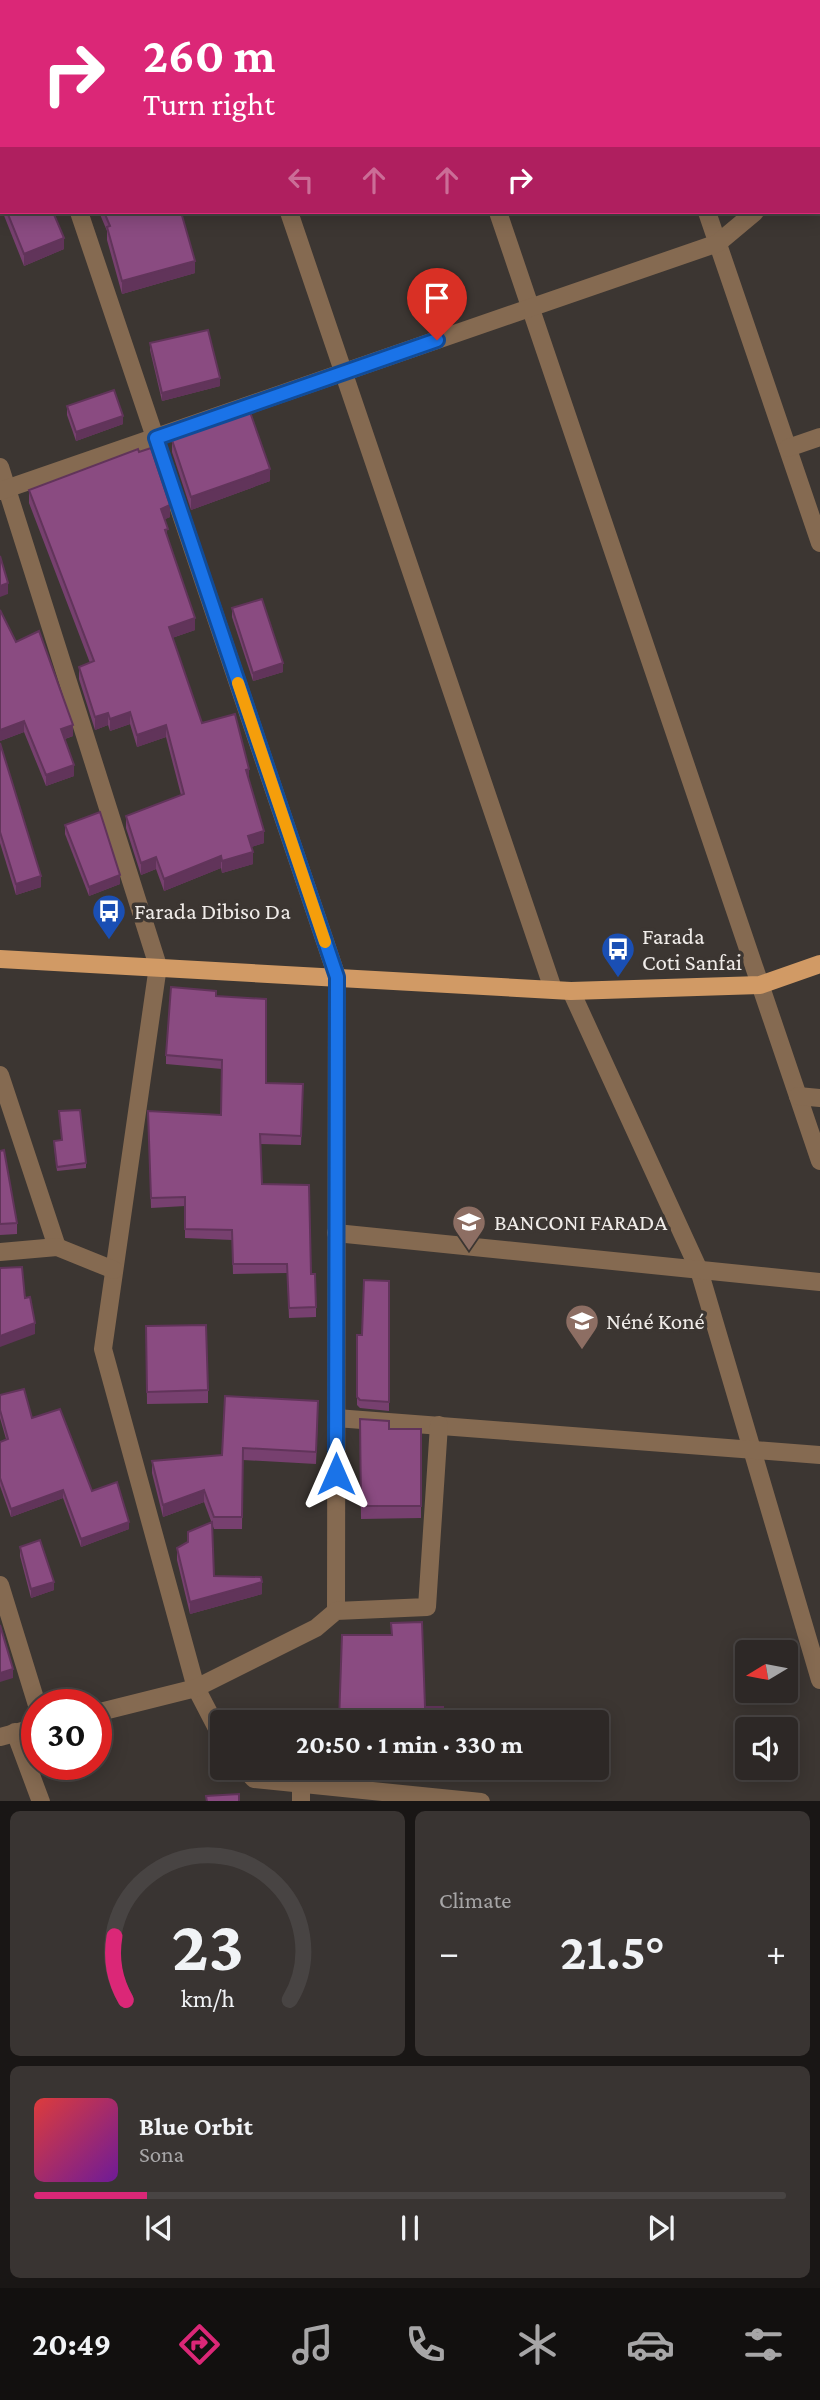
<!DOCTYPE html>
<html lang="en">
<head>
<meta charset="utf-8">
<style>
  :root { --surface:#2d2826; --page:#393432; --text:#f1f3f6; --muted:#a7a6a7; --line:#484443; --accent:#db2777 }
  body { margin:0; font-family:"Crimson Pro",serif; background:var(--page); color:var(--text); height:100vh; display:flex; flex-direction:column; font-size:26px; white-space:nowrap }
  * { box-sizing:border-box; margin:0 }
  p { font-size:23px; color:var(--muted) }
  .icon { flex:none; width:38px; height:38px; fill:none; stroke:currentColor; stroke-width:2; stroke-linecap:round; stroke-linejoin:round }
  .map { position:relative; height:1801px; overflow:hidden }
  .side { display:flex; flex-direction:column; gap:10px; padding:10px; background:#191615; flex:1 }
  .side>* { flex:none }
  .guide { position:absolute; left:0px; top:0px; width:821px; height:214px; box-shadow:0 4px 18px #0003,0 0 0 2px var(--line); background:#db2777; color:#fff; overflow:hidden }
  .needle { width:46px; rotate:260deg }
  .tools { position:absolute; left:735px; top:1640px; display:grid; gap:14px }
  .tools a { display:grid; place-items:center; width:63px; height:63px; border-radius:7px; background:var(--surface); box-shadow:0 4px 18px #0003,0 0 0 2px var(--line); font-size:35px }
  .speed { position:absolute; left:21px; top:1689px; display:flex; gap:14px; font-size:35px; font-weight:700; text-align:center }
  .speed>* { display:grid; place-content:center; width:91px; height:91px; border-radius:50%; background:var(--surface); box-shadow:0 4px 18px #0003,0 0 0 2px var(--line); line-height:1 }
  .speed .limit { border:10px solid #d22; background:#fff; color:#111 }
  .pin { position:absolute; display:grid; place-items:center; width:60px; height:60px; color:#fff; margin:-72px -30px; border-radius:50% 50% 50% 0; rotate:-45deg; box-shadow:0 0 7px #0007 }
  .pin .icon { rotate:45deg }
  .me { position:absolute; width:77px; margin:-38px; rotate:0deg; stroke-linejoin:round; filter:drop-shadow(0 0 5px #0008) }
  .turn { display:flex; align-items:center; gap:24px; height:147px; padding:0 28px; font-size:32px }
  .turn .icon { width:91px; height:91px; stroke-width:2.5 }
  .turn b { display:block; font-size:49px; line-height:60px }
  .lanes { display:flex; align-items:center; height:66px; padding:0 28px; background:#0003; justify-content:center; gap:35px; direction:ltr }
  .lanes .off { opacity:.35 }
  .big { font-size:52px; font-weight:700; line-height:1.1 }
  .side .card { flex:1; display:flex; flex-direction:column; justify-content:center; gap:10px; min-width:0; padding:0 24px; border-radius:10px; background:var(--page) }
  .side .dial { align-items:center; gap:0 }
  .dial svg { height:182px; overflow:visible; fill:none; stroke:var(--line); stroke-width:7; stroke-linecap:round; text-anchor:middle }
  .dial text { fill:var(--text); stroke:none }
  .song { display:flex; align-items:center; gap:21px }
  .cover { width:84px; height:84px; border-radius:10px; background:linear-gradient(135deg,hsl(0 70% 55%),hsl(280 70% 35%)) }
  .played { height:7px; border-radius:4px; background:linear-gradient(90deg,var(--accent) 15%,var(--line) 15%) }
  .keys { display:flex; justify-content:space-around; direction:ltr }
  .heat { display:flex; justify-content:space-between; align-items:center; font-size:38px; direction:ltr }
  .side .tiles { flex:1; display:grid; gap:10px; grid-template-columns:1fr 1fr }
  .card:last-child { grid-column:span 2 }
  .trip { position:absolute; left:210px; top:1710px; width:399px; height:70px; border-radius:7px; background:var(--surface); box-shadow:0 4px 18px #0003,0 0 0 2px var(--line); font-weight:700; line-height:70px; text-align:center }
  .menu { display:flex; height:112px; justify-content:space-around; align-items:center; background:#12100f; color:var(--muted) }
  .menu .icon { width:49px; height:49px }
  .menu .current { color:var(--accent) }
  .menu b { font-size:32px; color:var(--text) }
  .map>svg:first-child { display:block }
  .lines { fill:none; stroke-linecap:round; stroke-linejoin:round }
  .minor { stroke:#856a51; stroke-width:18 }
  .major { stroke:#d19a65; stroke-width:18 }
  .wall { fill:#77406f }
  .shaded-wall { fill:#61345a }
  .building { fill:#8a4b81; stroke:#61345a; stroke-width:2 }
  .route-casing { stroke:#114b97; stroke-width:18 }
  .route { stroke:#1a73e8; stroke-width:12 }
  .slow { stroke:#f59e0b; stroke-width:12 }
  .labels { text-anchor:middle; stroke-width:7; stroke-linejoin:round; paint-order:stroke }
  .poi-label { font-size:23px; fill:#f0ece9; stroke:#3c3632; text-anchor:start }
</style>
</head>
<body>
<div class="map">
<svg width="820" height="1802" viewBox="0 0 820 1802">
  <rect width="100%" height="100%" fill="#3c3632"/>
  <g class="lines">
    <g class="minor">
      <path d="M7 0 8 2"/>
      <path d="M217 0 218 2"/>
      <path d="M426 0V2"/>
      <path d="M635 0 636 2"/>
      <path d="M819 97 820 95"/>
      <path d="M79 212 337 977 336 1611"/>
      <path d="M289 212 553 989"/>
      <path d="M498 212 820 1161"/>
      <path d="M707 212 820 543"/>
      <path d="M788 448 820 437"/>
      <path d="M0 467 158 966 103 1349 196 1688 222 1738"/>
      <path d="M0 491 718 243 755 212"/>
      <path d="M571 991 699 1270 820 1680"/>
      <path d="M0 1075 57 1247"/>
      <path d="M798 1096 820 1098"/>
      <path d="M336 1233 820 1282"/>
      <path d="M0 1252 57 1247 114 1270"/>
      <path d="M336 1418 820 1455"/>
      <path d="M0 1585 37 1705"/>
      <path d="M96 1713 196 1688 316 1628 336 1611 427 1607 439 1425"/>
      <path d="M15 1732 41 1802"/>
      <path d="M0 1737 37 1727"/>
      <path d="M244 1768 254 1779 481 1802"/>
      <path d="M301 1802V1784"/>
    </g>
    <path class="major" d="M0 959 571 991 760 985 820 964"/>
  </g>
  <g class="wall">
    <path d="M0 131 2 212H53L64 249 24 266 3 213 0 214Z"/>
    <path d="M99 212H181L195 273 122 294 107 240V231Z"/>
    <path d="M150 343 220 386 162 401 150 350Z"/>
    <path d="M67 406 123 424 76 441 67 415Z"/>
    <path d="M172 440 270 481 191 510 172 452Z"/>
    <path d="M29 490 170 517 165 519 168 541 195 630 172 638 202 723 249 781 264 843 251 847 253 864 222 873 221 868 164 891 156 869 141 875 126 828V816L181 795 166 737 137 747 130 724 110 731 108 725 95 730 79 679V667L90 663 29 503Z"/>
    <path d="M232 608 283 672 253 681 232 617Z"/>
    <path d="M0 610 16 642 73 736 65 739 74 776 46 786 24 732 0 741Z"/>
    <path d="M0 743 41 887 16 895 0 843Z"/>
    <path d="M65 825 120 884 89 896 65 834Z"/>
    <path d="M216 996 266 1083 303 1094 301 1145 260 1144 262 1184 311 1274 316 1307V1317L289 1318 287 1273 233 1274 232 1240 185 1238V1206L151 1208 148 1111 221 1115 222 1069 166 1064V1055Z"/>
    <path d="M54 1145 86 1163V1168L57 1171Z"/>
    <path d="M0 1151 17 1223V1234L0 1235Z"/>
    <path d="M389 1281V1411L360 1408 357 1405V1335H362Z"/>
    <path d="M146 1326 208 1390V1403L147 1404Z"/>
    <path d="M0 1395 32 1418 92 1491 129 1529 81 1547 63 1498 11 1517 0 1486V1442L6 1439 0 1418Z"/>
    <path d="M318 1413 316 1464 243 1460 242 1529H214L204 1502 163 1517 152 1473V1461L222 1455Z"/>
    <path d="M360 1419 389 1429H421V1518L361 1519Z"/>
    <path d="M20 1547 54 1590 31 1598 20 1556Z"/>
    <path d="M177 1548 214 1576 262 1594 190 1614 177 1560Z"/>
  </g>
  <g class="shaded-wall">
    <path d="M2 202V212L3 213 0 214V203Z"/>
    <path d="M64 238V249L24 266V254Z"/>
    <path d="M195 261V273L122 294V281Z"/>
    <path d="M220 378V386L162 401V393Z"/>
    <path d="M123 416V424L76 441V432Z"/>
    <path d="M270 469V481L191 510V497Z"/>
    <path d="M170 505V517L161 521V509Z"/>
    <path d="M8 583V594L0 597V586Z"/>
    <path d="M195 618V630L169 639V627Z"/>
    <path d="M283 663V672L253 681V673Z"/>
    <path d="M130 712V724L110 731V719Z"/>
    <path d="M108 713V725L95 730V717Z"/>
    <path d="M24 721V732L0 741V730Z"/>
    <path d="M73 725V736L61 740V729Z"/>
    <path d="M166 725V737L137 747V735Z"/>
    <path d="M74 765V776L46 786V775Z"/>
    <path d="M249 769V781L246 770Z"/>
    <path d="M264 831V843L248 848V836Z"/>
    <path d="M253 852V864L222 873V861Z"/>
    <path d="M221 856V868L164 891V879Z"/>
    <path d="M156 857V869L141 875V863Z"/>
    <path d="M120 875V884L89 896V887Z"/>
    <path d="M41 876V887L16 895V884Z"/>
    <path d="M35 1323V1334L0 1347V1336Z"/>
    <path d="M63 1490V1498L11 1517V1509Z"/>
    <path d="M204 1490V1502L163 1517V1505Z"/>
    <path d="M129 1522V1529L81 1547V1539Z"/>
    <path d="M54 1582V1590L31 1598V1589Z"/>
    <path d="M262 1582V1594L190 1614V1602Z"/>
    <path d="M13 1669V1678L0 1682V1673Z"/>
  </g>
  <g class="building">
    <path d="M32 0H150L151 2H33Z"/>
    <path d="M2 130V202L0 203V131Z"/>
    <path d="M7 212H53L64 238 24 254Z"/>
    <path d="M104 212H181L195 261 122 281 107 227 110 226Z"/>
    <path d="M208 330 220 378 162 393 150 343Z"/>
    <path d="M114 390 123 416 76 432 67 406Z"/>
    <path d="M250 412 270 469 191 497 172 440Z"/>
    <path d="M151 448 170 505 161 509 168 529 165 530 195 618 169 627 202 723 235 714 249 769 246 770 264 831 248 836 253 852 222 861 221 856 164 879 156 857 141 863 126 816 184 794 166 725 137 735 130 712 110 719 108 713 95 717 79 667 94 661 29 490 138 449 139 452Z"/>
    <path d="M0 556 8 583 0 586Z"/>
    <path d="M262 599 283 663 253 673 232 608Z"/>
    <path d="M0 610 16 642 39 631 73 725 61 729 74 765 46 775 24 721 0 730Z"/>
    <path d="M0 743 41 876 16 884 0 832Z"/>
    <path d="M100 812 120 875 89 887 65 825Z"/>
    <path d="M171 987 216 991V996L266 999V1083L303 1084 301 1136 260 1134 262 1184 309 1185 311 1274H315L316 1307 289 1308 287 1264H233L232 1230 185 1229V1197L151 1198 148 1111 221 1115 222 1060 166 1055Z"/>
    <path d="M80 1110 86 1163 57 1167 54 1141 62 1140 59 1111Z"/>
    <path d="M4 1150 17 1223 0 1224V1151Z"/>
    <path d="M22 1267 25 1298 30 1297 35 1323 0 1336V1268Z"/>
    <path d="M364 1280 389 1281V1402L360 1400 357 1397V1335H362Z"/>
    <path d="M206 1325 208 1390 147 1392 146 1326Z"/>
    <path d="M24 1389 32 1418 60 1409 92 1491 117 1482 129 1522 81 1539 63 1490 11 1509 0 1478V1442L8 1439 0 1410V1395Z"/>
    <path d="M225 1396 318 1401 316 1452 243 1448 242 1517H214L204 1490 163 1505 152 1461 222 1455Z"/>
    <path d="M360 1419 389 1421V1429H421V1506H361Z"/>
    <path d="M212 1522 214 1576 261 1577 262 1582 190 1602 177 1548 188 1542V1532Z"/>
    <path d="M40 1540 54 1582 31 1589 20 1547Z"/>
    <path d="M422 1622 425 1707H443V1722H339L342 1635H392L391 1623Z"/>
    <path d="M0 1625 13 1669 0 1673Z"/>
    <path d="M239 1794V1802H207L206 1796Z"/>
  </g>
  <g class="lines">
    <g class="route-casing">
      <path id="route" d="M336 1474 337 977 156 438 437 340"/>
    </g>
    <use href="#route" class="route"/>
    <path class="slow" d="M238 683 325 942"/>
  </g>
  <defs>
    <g id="bus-pin" transform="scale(1.75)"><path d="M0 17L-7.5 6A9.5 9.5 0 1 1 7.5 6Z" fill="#1a4fb4" stroke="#3c3632"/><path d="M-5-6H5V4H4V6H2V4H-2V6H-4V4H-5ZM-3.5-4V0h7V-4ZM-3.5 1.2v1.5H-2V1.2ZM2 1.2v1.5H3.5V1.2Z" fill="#fff"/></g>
    <g id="school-pin" transform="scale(1.75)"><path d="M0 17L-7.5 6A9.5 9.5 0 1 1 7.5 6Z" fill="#8d6e63" stroke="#3c3632"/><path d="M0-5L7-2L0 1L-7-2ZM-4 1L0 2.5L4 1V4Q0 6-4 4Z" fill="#fff"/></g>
  </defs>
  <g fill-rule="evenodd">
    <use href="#bus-pin" x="109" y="911"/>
    <use href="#bus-pin" x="618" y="949"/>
    <use href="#school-pin" x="469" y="1222"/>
    <use href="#school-pin" x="582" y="1321"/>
  </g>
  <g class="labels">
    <g class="poi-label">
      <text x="134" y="919">Farada Dibiso Da</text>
      <text x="642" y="944">Farada<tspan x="642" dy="26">Coti Sanfai</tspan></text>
      <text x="494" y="1230">BANCONI FARADA</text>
      <text x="606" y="1329">Néné Koné</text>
    </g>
  </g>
</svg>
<div class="tools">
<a><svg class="needle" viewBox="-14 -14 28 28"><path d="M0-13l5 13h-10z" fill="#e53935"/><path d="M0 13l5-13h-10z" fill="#a7a6a7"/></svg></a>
<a><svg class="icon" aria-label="sound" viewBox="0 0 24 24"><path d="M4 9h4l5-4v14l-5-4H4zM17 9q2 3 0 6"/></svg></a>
</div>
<div class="speed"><div class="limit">30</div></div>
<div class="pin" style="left:437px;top:340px;background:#d93025"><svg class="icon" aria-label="arrive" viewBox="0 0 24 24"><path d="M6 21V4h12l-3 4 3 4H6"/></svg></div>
<svg class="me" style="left:336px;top:1474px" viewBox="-20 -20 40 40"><path d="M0-17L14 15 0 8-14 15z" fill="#1a73e8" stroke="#fff" stroke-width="4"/></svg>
<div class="trip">20:50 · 1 min · 330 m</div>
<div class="guide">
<div class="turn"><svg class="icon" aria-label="right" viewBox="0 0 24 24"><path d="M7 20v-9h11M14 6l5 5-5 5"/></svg><div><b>260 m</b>Turn right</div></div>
<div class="lanes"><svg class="icon off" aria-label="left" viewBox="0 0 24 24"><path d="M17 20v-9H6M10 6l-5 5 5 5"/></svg><svg class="icon off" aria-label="ahead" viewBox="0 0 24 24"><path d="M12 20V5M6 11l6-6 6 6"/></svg><svg class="icon off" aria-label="ahead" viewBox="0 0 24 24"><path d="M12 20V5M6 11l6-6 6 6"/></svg><svg class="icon" aria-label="right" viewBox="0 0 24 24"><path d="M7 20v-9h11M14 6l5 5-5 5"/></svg></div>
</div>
</div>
<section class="side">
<div class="tiles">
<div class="card dial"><svg viewBox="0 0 100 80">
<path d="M14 69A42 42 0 1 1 86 69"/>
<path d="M14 69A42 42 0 0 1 9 41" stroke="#db2777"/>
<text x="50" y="56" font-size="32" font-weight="700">23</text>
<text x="50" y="72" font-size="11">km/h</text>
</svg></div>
<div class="card"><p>Climate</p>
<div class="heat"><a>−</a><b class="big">21.5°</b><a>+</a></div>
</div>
<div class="card">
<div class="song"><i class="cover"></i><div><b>Blue Orbit</b><p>Sona</p></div></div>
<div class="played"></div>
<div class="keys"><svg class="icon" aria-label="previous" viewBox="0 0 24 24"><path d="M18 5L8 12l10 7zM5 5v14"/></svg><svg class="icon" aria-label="pause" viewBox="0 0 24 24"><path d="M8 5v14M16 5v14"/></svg><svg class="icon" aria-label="next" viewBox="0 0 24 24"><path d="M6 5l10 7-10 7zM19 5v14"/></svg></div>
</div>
</div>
</section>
<nav class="menu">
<b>20:49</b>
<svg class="icon current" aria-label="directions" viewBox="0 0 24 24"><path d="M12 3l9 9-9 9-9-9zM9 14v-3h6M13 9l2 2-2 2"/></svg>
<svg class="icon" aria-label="music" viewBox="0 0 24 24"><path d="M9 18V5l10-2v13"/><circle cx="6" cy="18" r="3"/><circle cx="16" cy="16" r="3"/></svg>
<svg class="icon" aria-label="phone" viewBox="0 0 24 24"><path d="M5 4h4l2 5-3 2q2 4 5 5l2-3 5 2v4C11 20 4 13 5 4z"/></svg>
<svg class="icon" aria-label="climate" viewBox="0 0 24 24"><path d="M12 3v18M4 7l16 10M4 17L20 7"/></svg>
<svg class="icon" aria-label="car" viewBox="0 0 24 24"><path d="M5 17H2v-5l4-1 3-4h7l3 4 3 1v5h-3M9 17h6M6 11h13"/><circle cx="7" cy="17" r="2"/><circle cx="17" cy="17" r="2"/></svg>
<svg class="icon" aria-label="filters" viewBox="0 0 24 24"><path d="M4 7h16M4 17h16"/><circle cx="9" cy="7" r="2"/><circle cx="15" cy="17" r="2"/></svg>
</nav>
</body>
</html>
